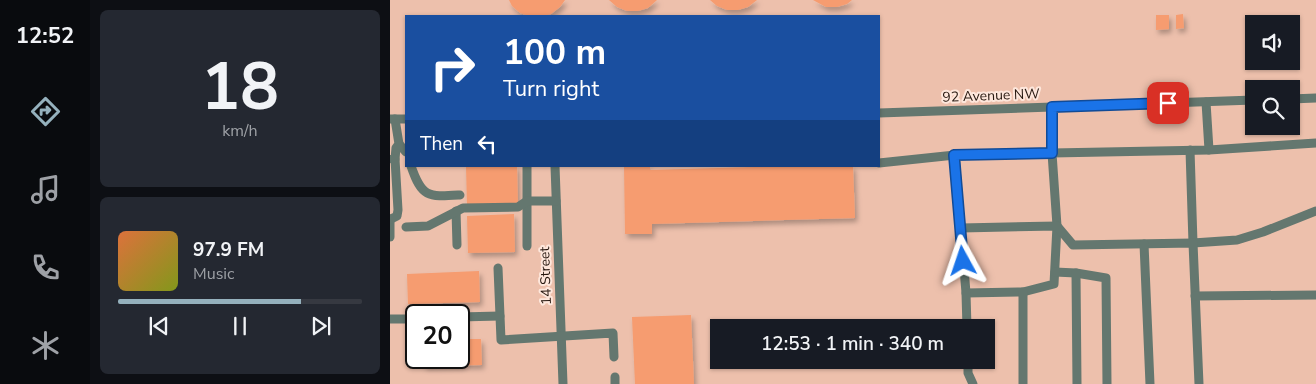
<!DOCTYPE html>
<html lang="en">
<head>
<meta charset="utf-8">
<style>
  :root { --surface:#171b24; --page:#242831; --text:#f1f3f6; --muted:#9ea1a6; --line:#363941; --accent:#95b1bd }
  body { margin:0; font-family:"Nunito Sans",sans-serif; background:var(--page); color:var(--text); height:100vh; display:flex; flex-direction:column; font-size:19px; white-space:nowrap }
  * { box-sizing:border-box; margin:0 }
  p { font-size:16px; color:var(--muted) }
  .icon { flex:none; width:28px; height:28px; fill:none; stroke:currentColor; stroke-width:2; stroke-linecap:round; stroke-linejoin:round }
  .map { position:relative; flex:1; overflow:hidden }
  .panel { display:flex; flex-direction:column; gap:10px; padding:10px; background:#0d0f14; width:300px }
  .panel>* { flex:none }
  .banner { position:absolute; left:15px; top:15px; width:475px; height:152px; border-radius:0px; box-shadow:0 1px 4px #0004; background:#1a4fa0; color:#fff; overflow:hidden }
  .buttons { position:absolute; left:855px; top:15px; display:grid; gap:10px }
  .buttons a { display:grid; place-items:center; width:55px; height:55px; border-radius:0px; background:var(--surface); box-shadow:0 1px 4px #0004; font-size:25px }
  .speed { position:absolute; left:15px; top:304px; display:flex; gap:10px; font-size:25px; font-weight:700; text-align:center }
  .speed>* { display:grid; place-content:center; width:65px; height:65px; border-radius:50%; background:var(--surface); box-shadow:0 1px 4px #0004; line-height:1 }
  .speed .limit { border:2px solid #111; border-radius:8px; background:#fff; color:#111 }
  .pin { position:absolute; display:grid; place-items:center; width:42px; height:42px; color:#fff; margin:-21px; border-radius:10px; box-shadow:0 2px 8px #0006 }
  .me { position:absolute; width:55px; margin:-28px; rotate:355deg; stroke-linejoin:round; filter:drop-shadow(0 0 4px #0008) }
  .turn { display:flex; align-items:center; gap:18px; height:105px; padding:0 15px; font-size:22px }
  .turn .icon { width:65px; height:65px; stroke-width:2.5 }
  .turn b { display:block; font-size:35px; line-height:42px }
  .then { display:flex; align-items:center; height:48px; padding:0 15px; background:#0003; gap:10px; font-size:19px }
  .panel .card { flex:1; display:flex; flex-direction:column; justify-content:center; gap:8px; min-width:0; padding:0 18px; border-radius:8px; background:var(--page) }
  .panel .dial { align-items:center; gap:0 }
  .dial b { font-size:65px; line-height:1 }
  .song { display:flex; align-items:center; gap:15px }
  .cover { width:60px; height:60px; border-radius:8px; background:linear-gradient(135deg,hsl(20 70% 55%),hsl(70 70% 35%)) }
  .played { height:5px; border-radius:2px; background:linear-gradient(90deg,var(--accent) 75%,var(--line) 75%) }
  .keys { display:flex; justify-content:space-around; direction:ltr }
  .trip { position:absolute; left:320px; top:319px; width:285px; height:50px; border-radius:0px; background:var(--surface); box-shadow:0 1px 4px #0004; font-weight:600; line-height:50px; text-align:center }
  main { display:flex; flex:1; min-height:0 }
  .tabs { display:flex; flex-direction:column; width:90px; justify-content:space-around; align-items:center; background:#090b0e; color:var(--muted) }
  .tabs .icon { width:35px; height:35px }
  .tabs .active { color:var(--accent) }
  .tabs b { font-size:22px; color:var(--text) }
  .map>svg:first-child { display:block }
  .building { fill:#f69c70; filter:url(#shadow) }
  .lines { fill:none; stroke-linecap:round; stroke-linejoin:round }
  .minor { stroke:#64776f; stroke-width:9 }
  .route-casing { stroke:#114b97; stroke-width:12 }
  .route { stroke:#1a73e8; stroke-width:9 }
  .labels { text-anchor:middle; stroke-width:4; stroke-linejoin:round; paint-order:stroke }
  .street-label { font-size:14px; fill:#26170f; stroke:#fee7dc }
</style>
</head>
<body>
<main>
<nav class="tabs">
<b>12:52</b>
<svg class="icon active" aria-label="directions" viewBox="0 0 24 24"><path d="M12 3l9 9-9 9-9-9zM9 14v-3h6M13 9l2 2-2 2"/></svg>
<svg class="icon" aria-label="music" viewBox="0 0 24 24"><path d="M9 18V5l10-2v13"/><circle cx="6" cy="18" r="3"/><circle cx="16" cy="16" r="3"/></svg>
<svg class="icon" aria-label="phone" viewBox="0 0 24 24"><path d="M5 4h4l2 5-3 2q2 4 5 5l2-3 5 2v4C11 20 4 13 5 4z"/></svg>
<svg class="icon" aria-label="climate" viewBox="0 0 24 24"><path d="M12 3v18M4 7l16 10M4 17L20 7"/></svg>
</nav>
<section class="panel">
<div class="card dial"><b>18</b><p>km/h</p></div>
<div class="card">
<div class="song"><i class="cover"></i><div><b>97.9 FM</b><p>Music</p></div></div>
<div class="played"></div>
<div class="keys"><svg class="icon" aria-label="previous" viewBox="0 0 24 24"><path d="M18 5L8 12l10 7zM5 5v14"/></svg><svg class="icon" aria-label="pause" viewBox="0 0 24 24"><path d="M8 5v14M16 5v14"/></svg><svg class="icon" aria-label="next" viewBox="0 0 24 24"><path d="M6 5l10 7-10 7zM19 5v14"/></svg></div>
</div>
</section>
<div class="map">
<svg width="926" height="384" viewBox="0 0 926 384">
  <defs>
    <filter id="shadow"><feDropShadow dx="2.5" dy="4" stdDeviation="2.5" flood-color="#0004"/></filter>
  </defs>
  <rect width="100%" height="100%" fill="#edc0ac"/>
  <g class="building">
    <path d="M119 0H175L170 7 161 14 153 16H139L130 13 122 6Z"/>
    <path d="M219 0H267L258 8 248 11H237L227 7Z"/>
    <path d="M320 0H367L358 7 348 10H337L327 6Z"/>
    <path d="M423 0H462L457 4 447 7H436Z"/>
    <path d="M793 14 794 28 786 29V15Z"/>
    <path d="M766 15H779V29L766 30Z"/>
    <path d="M76 166H127L128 204 77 205Z"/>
    <path d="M234 166H260V170L399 166H463L465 218 262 224V234H235Z"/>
    <path d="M124 214 125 252 78 253 77 216Z"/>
    <path d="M89 271 90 302 18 304 17 274Z"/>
    <path d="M301 315 304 384H245L242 317Z"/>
    <path d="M69 339H91L92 365 34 366 33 358H69Z"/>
  </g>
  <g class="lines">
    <g class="minor">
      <path d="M901 99 926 98"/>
      <path d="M662 107V153L565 155 576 293 633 292 664 284 667 226 662 153 819 150 816 102"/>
      <path d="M489 113 864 100"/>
      <path d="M0 119H16"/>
      <path d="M9 144 16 152"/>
      <path d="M800 150 803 243 847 240 873 232 926 211"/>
      <path d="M819 150 926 143"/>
      <path d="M2 159H5L6 148 9 144 5 119"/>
      <path d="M489 163 565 155"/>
      <path d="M21 166C32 198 38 197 70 195"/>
      <path d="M137 166V246"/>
      <path d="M165 166 173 384"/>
      <path d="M66 211 67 245"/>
      <path d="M0 219V237"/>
      <path d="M1 219 7 216 8 210 5 159"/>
      <path d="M16 227 38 226 73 208 128 207 137 201H166"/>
      <path d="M571 228 667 226 683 245 803 243 809 384"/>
      <path d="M754 244 760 384"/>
      <path d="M108 268 111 340 223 333 224 357"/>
      <path d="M665 272 686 273 716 278 717 384"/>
      <path d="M686 273 687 384"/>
      <path d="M633 292V384"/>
      <path d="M576 293 577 328"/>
      <path d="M805 296 926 295"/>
      <path d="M69 317 110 316"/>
      <path d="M0 319H26"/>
      <path d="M578 360V373L583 384"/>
      <path d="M225 377V384"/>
    </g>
  </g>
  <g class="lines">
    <g class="route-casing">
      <path id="route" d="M573 261 564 155 662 153V107L778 103"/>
    </g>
    <use href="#route" class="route"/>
  </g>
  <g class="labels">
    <g class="street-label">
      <text transform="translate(601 95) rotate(-2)" y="5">92 Avenue NW</text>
      <text transform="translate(155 276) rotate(-92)" y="5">14 Street</text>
    </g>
  </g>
</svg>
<div class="buttons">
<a><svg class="icon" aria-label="sound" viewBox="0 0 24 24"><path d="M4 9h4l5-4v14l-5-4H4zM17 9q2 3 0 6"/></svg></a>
<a><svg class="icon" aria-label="search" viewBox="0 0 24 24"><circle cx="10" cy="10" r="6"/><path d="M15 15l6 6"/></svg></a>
</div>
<div class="speed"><div class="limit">20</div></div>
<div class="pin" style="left:778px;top:103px;background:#d93025"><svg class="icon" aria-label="arrive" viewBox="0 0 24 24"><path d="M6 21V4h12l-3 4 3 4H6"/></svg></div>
<svg class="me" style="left:573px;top:261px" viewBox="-20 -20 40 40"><path d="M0-17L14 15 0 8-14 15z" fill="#1a73e8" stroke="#fff" stroke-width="4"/></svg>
<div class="trip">12:53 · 1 min · 340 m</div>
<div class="banner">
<div class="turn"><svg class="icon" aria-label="right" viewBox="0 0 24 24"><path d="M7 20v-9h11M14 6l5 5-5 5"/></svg><div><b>100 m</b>Turn right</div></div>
<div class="then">Then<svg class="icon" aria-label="left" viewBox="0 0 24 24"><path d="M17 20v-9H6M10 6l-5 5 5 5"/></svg></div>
</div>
</div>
</main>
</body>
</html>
